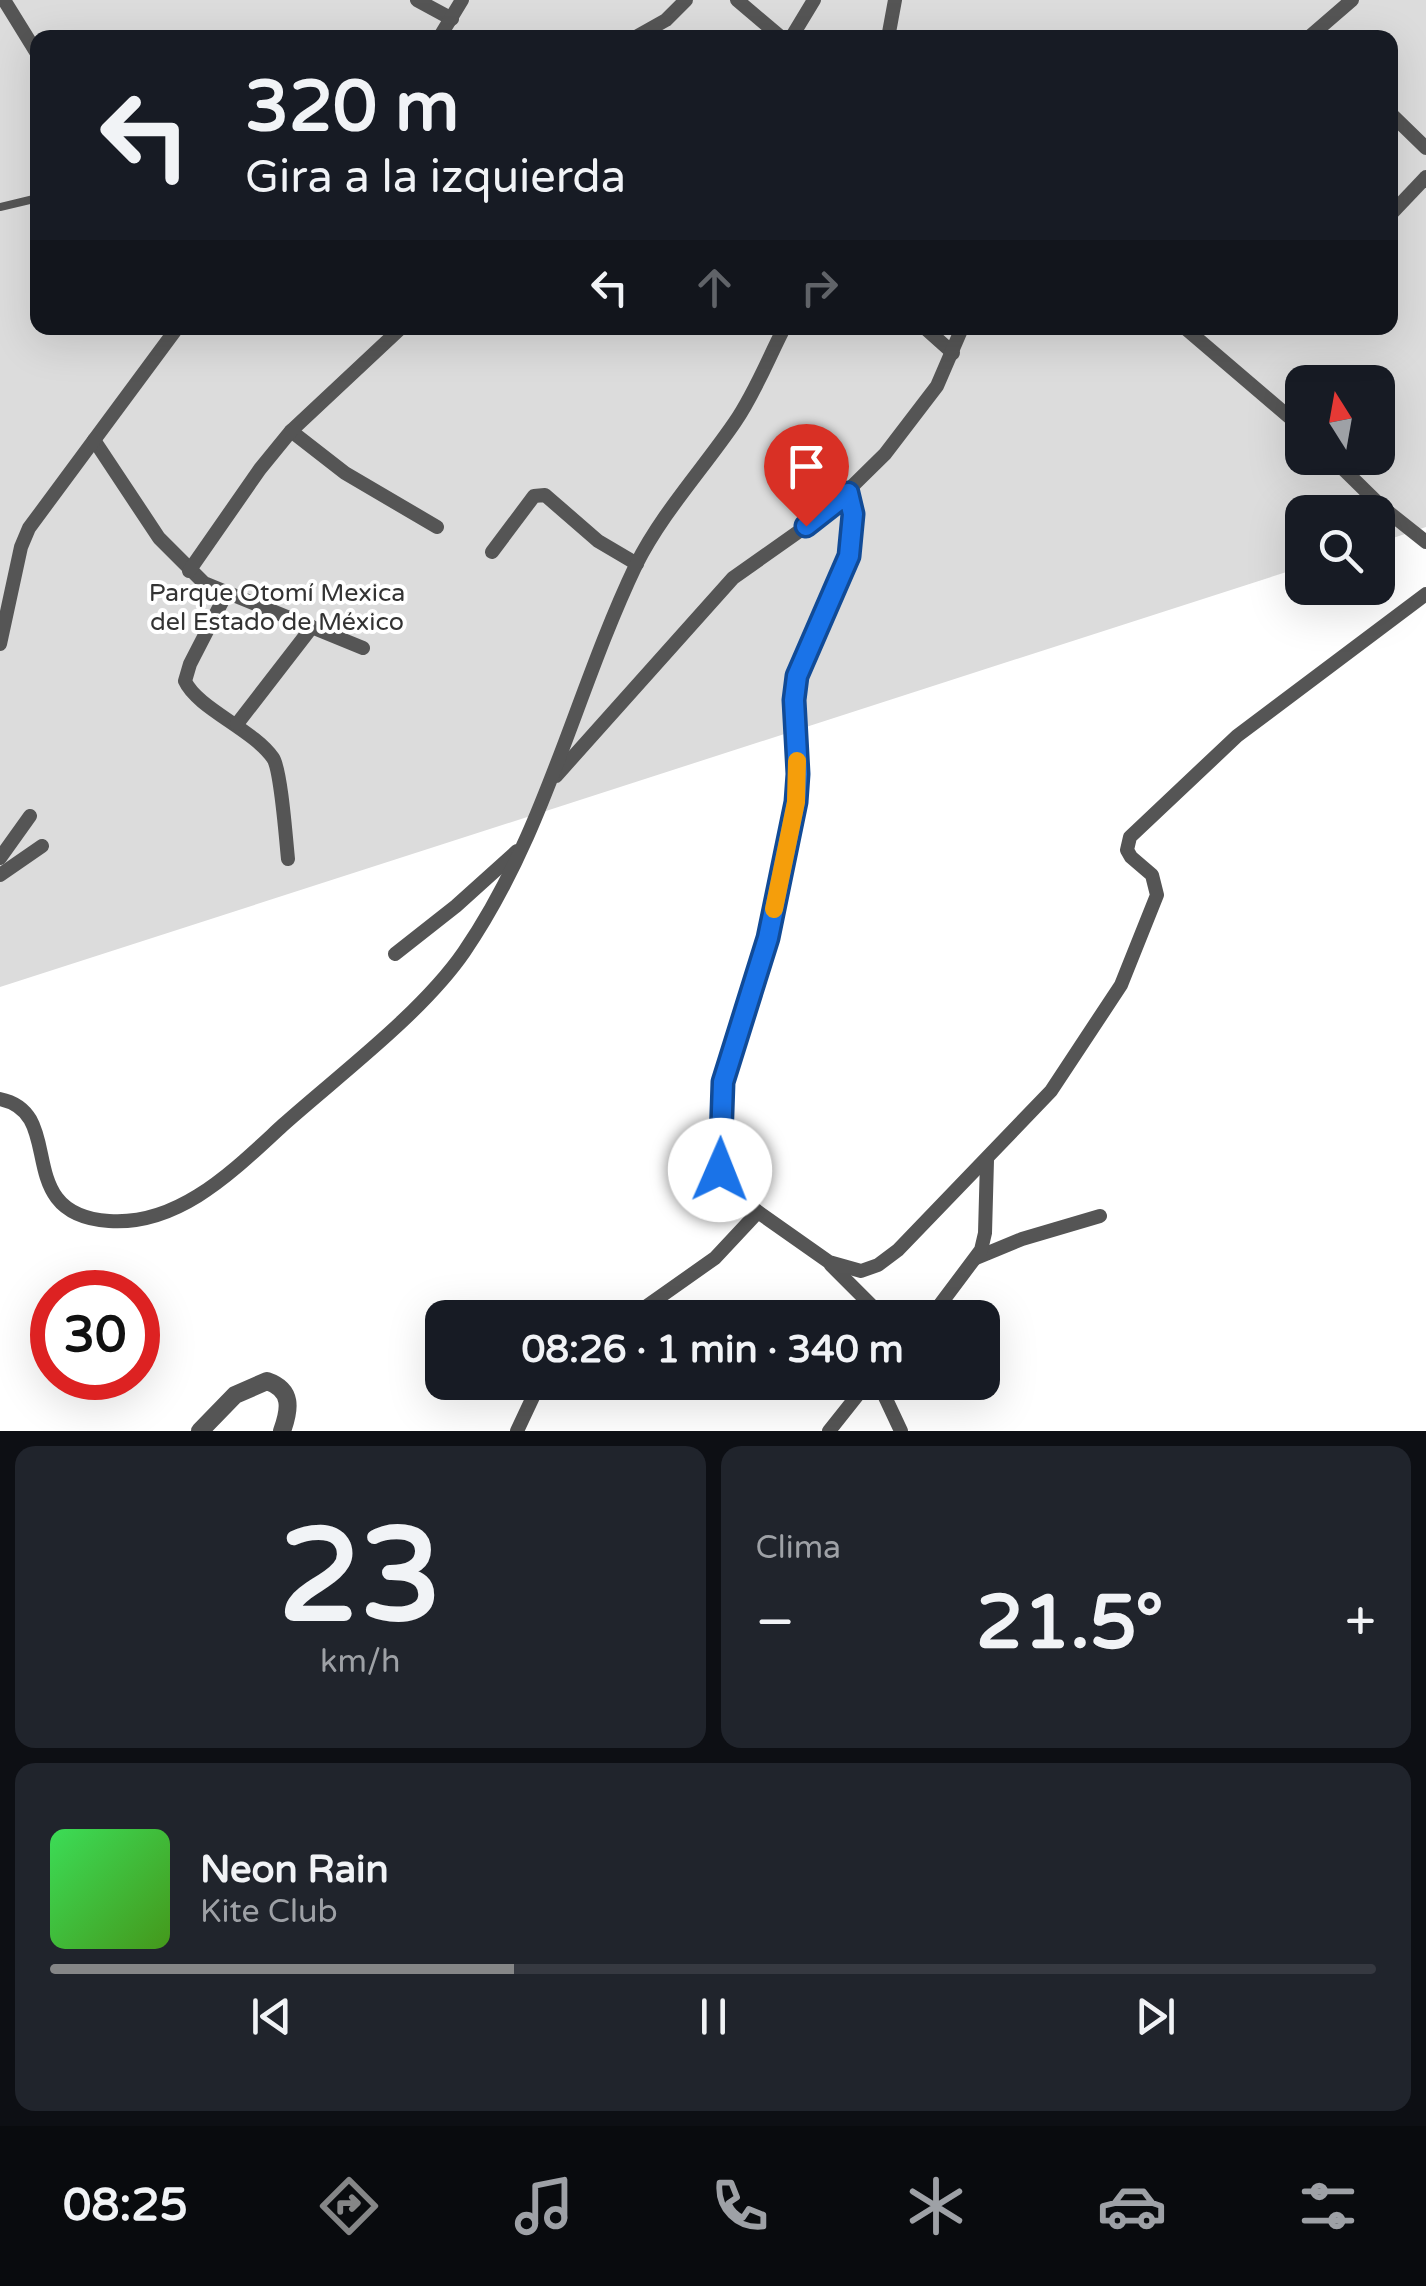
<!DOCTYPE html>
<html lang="es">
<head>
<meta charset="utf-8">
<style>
  :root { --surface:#171b24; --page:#20242c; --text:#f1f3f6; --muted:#9ea1a6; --line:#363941; --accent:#858687 }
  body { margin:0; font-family:"Varela Round",sans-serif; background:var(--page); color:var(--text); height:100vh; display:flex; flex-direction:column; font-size:38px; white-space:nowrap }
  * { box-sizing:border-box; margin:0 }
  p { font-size:32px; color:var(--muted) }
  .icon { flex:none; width:55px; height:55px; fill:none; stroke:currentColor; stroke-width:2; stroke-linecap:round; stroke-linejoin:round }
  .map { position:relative; height:1431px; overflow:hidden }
  .side { display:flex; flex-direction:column; gap:15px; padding:15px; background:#0d0f14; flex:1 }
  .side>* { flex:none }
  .hud { position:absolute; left:30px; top:30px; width:1368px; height:305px; border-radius:20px; box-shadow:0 10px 40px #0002; background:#171b24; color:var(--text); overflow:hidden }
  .needle { width:65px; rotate:349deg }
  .tools { position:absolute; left:1285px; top:365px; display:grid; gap:20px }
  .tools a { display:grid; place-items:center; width:110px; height:110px; border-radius:20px; background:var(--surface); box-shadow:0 10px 40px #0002; font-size:50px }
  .speed { position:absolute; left:30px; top:1270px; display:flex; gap:20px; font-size:50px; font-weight:700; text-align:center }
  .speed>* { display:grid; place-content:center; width:130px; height:130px; border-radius:50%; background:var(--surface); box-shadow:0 10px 40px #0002; line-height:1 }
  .speed .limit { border:15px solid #d22; background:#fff; color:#111 }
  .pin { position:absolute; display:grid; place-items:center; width:85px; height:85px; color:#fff; margin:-102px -42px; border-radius:50% 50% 50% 0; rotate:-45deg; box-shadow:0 0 10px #0007 }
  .pin .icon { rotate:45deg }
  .me { position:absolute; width:110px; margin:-55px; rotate:1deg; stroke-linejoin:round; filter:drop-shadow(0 0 8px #0008) }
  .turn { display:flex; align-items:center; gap:35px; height:210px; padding:0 50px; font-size:45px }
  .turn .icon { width:130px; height:130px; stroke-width:2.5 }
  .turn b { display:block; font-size:70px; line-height:85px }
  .lanes { display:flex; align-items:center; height:95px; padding:0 50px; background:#0003; justify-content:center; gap:50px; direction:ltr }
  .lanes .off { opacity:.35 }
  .big { font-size:75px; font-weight:800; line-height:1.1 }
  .side .widget { flex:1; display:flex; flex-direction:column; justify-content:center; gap:15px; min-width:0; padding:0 35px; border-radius:20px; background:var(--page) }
  .side .dial { align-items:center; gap:0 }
  .dial b { font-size:130px; line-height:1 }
  .song { display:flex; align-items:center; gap:30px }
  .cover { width:120px; height:120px; border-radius:15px; background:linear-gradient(135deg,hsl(130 70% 55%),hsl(100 70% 35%)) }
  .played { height:10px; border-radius:5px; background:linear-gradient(90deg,var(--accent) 35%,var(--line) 35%) }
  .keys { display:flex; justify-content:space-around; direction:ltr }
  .heat { display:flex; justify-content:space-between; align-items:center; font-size:55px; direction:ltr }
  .side .tiles { flex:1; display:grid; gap:15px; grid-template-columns:1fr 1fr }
  .widget:last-child { grid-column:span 2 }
  .trip { position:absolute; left:425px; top:1300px; width:575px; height:100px; border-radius:20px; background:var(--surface); box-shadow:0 10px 40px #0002; font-weight:800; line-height:100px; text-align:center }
  .menu { display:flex; height:160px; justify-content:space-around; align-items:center; background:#090b0e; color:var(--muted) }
  .menu .icon { width:70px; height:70px }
  .menu .active { color:var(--accent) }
  .menu b { font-size:45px; color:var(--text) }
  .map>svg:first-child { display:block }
  .green { fill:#dcdcdc; fill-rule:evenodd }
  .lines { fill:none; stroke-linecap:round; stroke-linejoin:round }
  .service { stroke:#555; stroke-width:8 }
  .minor { stroke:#555; stroke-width:14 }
  .tertiary { stroke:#555; stroke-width:18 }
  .route-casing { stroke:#114b97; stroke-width:25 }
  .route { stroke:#1a73e8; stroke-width:18 }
  .slow { stroke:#f59e0b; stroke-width:18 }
  .labels { text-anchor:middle; stroke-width:8; stroke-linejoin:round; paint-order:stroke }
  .park-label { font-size:25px; fill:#333; stroke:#fff }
</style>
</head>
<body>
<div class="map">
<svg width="1426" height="1431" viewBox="0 0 1426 1431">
  <rect width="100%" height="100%" fill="#fff"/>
  <path class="green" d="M0 0H1426V527L1378 543V512H1302V567L0 987ZM38 38H1390V328H38ZM1302 382H1378V458H1302Z"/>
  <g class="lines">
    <path class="service" d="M0 207 38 198"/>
    <g class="minor">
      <path d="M4 0 38 55"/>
      <path d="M417 0 452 19"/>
      <path d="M737 0 782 38"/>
      <path d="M439 38 462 0"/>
      <path d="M634 38 666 20 686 0"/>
      <path d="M791 38 814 0"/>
      <path d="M888 38 895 0"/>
      <path d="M1308 38 1352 0"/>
      <path d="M1390 113 1426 148"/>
      <path d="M1390 215 1426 177"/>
      <path d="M925 328 953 353"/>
      <path d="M1185 328 1302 428"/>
      <path d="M291 431 345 473 437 527"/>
      <path d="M94 440 159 538 204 583 363 648"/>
      <path d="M1332 458 1382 507 1426 542"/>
      <path d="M848 493 853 514 849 556 797 676 794 699 798 774 796 802 768 939 723 1082 719 1162 724 1182 758 1212 829 1262 861 1271 878 1265 898 1250 1051 1091 1121 985 1157 895 1152 875 1131 857 1127 850 1130 837 1237 736 1426 594"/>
      <path d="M492 552 534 496 545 495 598 541 637 564"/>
      <path d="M189 571 260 469 291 431 401 328"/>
      <path d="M226 594 190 664 185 681C197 708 254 730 273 758 281 770 286 840 288 859"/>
      <path d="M0 644 21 547 29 528 177 328"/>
      <path d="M237 724 312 627"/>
      <path d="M556 776 733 578 825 513 885 454 937 386 962 328"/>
      <path d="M0 858 30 816"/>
      <path d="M0 875 42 846"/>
      <path d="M395 954 456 906 517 851"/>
      <path d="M0 1099C69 1113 9 1214 109 1221 180 1226 235 1169 283 1125 339 1075 422 1013 464 952 545 834 575 693 636 565 662 513 703 469 735 422 755 393 768 359 784 328"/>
      <path d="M976 1258 1022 1239 1100 1216"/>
      <path d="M831 1265 884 1318"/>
      <path d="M630 1318 715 1258 758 1212"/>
      <path d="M930 1318 981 1250 985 1233 987 1160"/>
      <path d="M878 1382 901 1431"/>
      <path d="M517 1431 540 1382"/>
      <path d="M829 1431 868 1382"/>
    </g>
    <path class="tertiary" d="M200 1431 235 1395 267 1381C293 1390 290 1409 282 1431"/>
  </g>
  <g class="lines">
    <g class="route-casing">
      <path id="route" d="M720 1170 723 1082 768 938 796 802 798 774 794 700 797 676 849 556 853 514 848 493 806 526"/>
    </g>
    <use href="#route" class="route"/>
    <path class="slow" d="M774 909 796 802 797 761"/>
  </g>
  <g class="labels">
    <g class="park-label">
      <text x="277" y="601">Parque Otomí Mexica<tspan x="277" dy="29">del Estado de México</tspan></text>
    </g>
  </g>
</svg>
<div class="tools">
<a><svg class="needle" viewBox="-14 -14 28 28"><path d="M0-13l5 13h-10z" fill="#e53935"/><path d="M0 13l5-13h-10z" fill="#9ea1a6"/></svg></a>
<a><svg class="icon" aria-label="search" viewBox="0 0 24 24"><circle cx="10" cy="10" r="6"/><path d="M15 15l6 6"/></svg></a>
</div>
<div class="speed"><div class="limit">30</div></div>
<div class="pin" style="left:806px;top:526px;background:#d93025"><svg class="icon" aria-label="arrive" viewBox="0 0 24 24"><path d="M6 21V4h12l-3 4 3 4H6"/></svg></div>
<svg class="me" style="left:720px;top:1170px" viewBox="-20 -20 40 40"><circle r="19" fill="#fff"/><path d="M0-13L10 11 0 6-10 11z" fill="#1a73e8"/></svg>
<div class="trip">08:26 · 1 min · 340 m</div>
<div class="hud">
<div class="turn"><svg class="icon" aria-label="left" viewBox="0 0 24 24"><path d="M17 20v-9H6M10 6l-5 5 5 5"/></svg><div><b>320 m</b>Gira a la izquierda</div></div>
<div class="lanes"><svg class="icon" aria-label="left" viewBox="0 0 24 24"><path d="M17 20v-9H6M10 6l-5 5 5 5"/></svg><svg class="icon off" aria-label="ahead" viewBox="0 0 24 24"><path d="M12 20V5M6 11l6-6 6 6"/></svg><svg class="icon off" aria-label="right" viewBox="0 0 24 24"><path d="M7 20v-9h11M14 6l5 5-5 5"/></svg></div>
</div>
</div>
<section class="side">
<div class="tiles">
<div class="widget dial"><b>23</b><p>km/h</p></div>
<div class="widget"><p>Clima</p>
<div class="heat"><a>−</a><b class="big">21.5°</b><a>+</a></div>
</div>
<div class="widget">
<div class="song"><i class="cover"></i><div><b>Neon Rain</b><p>Kite Club</p></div></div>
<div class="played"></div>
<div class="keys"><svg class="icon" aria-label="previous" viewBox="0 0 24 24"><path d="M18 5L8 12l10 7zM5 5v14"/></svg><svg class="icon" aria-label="pause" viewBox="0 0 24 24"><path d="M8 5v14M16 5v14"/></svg><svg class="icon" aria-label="next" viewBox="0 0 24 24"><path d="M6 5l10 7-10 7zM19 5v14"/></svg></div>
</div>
</div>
</section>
<nav class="menu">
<b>08:25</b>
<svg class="icon active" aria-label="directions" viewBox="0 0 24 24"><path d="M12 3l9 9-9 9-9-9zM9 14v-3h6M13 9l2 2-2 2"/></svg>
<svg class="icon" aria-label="music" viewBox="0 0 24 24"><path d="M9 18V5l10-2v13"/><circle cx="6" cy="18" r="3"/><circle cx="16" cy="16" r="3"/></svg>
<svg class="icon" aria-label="phone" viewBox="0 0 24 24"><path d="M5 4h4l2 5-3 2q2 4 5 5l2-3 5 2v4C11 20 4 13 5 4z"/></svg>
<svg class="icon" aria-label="climate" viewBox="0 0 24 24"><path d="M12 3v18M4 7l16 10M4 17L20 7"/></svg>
<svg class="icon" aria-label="car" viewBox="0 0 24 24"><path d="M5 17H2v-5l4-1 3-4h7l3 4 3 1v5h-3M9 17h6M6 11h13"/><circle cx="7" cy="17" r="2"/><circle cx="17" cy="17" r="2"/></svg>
<svg class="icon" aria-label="filters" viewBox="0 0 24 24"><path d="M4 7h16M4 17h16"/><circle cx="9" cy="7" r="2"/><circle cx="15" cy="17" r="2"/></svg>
</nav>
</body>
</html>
